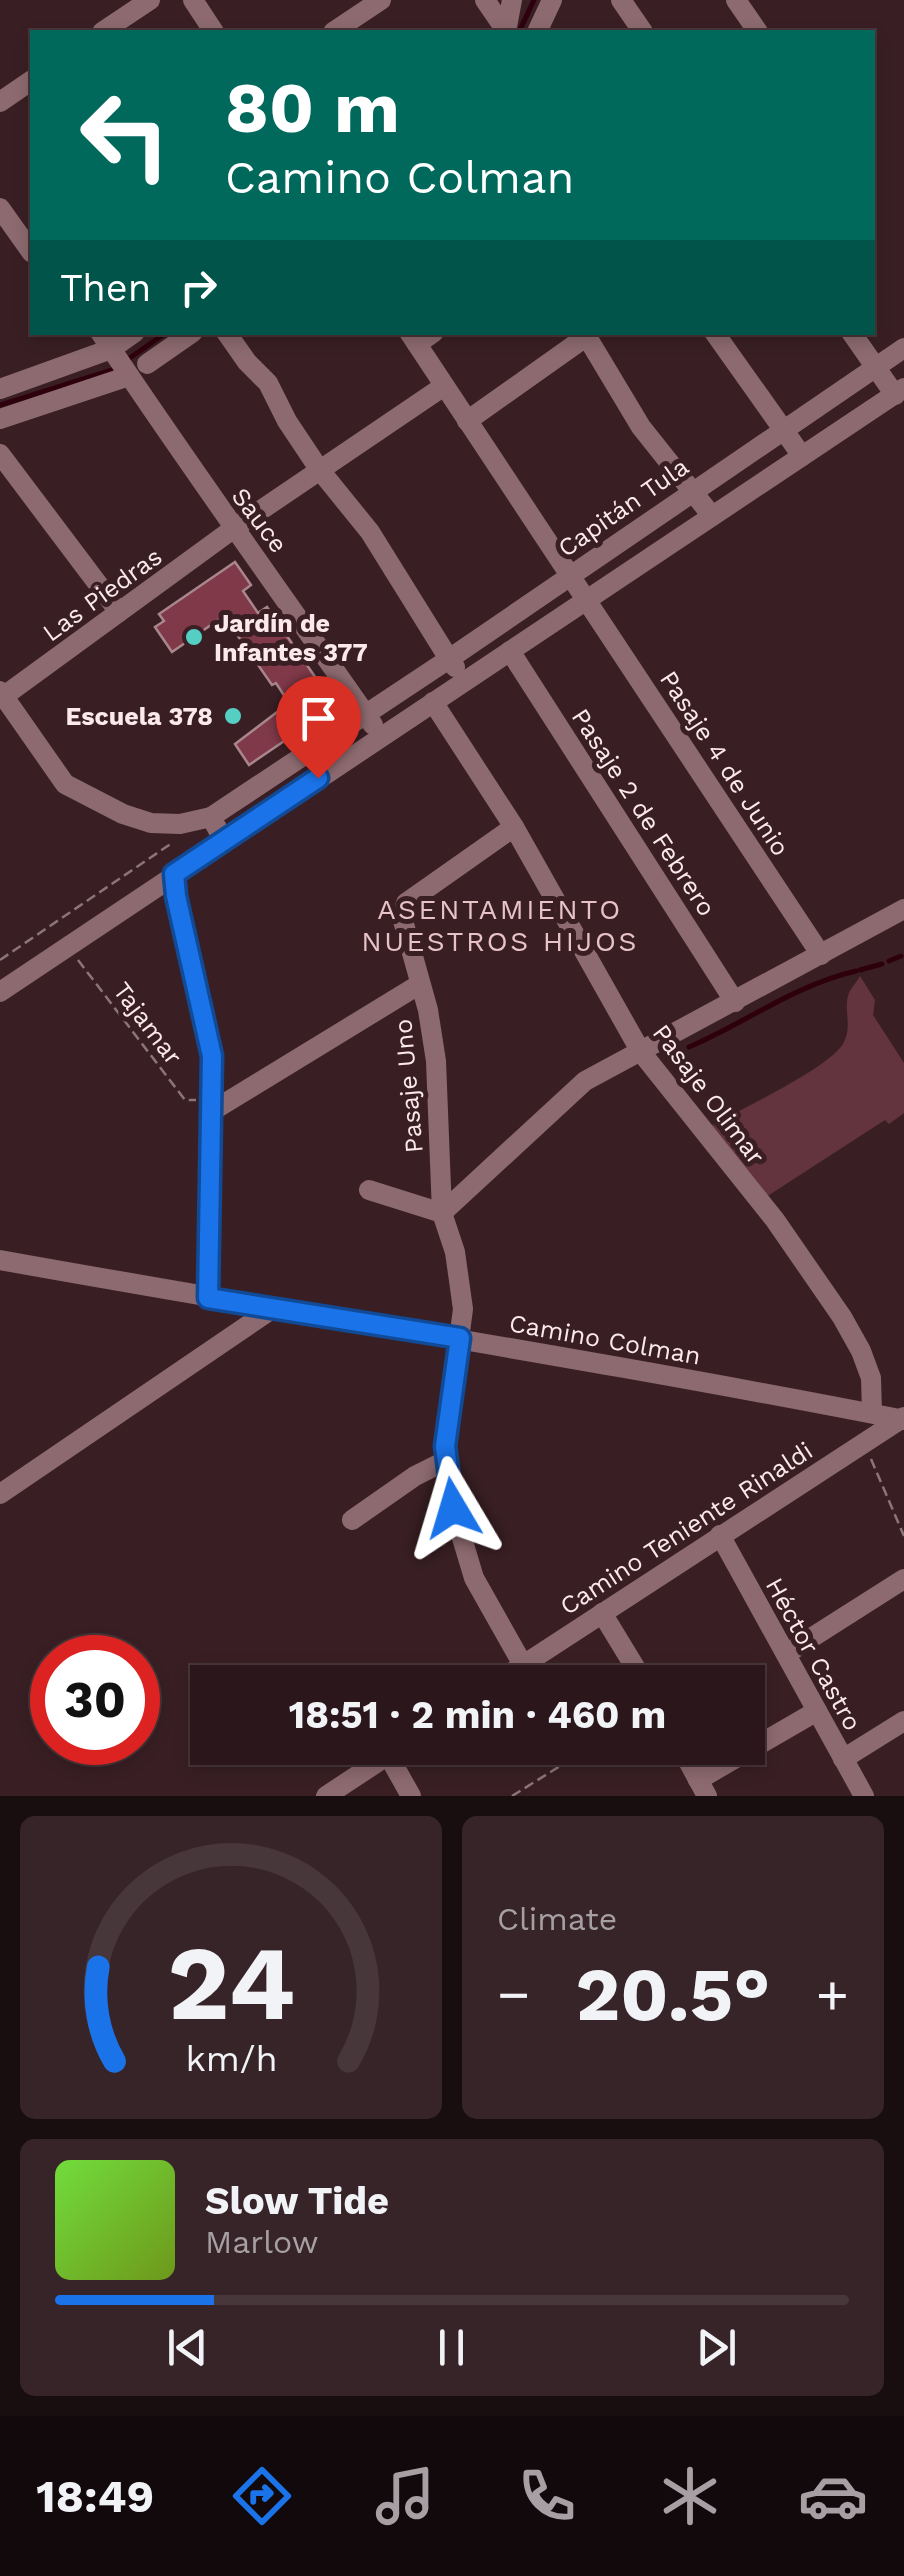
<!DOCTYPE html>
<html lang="en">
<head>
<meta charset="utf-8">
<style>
  :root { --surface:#2b171b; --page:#372428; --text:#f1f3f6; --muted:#a69fa3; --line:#47363a; --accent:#1a73e8 }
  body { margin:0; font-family:"Work Sans",sans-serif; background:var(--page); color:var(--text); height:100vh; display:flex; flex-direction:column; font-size:38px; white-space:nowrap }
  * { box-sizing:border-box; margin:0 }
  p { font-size:32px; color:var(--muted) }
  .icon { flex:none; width:55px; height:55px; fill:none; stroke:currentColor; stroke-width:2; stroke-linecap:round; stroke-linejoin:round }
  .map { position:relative; height:1796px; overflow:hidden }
  .panel { display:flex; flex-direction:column; gap:20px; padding:20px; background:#180d0f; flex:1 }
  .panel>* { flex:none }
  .banner { position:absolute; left:30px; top:30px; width:845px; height:305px; border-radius:0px; box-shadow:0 5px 15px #0003,0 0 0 2px var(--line); background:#00695c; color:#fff; overflow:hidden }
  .speed { position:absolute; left:30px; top:1635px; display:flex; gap:20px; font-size:50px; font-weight:700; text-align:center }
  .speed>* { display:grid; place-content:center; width:130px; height:130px; border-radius:50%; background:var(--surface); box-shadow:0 5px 15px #0003,0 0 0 2px var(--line); line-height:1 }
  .speed .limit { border:15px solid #d22; background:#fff; color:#111 }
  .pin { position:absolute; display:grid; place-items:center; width:85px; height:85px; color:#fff; margin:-102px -42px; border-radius:50% 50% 50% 0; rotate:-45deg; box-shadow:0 0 10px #0007 }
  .pin .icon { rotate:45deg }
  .me { position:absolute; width:110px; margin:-55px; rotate:353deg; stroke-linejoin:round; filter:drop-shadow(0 0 8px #0008) }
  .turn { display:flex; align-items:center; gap:35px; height:210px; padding:0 30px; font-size:45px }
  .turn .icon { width:130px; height:130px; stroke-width:2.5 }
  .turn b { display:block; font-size:70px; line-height:85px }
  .then { display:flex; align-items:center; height:95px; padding:0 30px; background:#0003; gap:20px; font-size:38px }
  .big { font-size:75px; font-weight:700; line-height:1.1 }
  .panel .widget { flex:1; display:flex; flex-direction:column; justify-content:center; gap:15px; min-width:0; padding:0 35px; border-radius:15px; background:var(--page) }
  .panel .dial { align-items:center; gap:0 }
  .dial svg { height:260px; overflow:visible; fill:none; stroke:var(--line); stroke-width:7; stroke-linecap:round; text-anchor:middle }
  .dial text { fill:var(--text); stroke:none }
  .song { display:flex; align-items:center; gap:30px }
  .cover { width:120px; height:120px; border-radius:15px; background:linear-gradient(135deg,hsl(100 70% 55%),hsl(80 70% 35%)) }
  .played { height:10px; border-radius:5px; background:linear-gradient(90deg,var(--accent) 20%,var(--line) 20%) }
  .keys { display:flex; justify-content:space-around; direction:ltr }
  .heat { display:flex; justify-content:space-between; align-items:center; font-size:55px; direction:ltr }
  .panel .tiles { flex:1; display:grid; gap:20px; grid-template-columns:1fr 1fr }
  .widget:last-child { grid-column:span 2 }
  .trip { position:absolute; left:190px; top:1665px; width:575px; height:100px; border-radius:0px; background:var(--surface); box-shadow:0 5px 15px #0003,0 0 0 2px var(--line); font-weight:700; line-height:100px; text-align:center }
  .tab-bar { display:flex; height:160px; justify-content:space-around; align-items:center; background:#11090b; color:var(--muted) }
  .tab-bar .icon { width:70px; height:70px }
  .tab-bar .active { color:var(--accent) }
  .tab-bar b { font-size:45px; color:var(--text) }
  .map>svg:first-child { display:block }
  .green { fill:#63343d }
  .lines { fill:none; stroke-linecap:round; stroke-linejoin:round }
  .stream { stroke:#2e000d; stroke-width:5 }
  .building { fill:#7f3948; stroke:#a8868b; stroke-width:2.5 }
  .path { stroke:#8c7579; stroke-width:2.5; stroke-dasharray:10 5; stroke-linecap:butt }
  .minor { stroke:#8c6a6f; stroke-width:20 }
  .route-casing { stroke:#114b97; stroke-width:25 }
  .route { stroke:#1a73e8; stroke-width:18 }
  .poi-dot { fill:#55cec4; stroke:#391f24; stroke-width:4 }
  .labels { text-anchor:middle; stroke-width:10; stroke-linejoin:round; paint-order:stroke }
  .street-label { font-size:25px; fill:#fce9eb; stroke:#391f24 }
  .poi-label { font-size:25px; font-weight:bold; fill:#fce9eb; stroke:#391f24; text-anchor:start }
  .neighbourhood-label { font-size:28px; letter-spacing:2.5px; fill:#e7c3c8; stroke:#391f24 }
</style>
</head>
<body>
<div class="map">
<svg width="904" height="1796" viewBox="0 0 904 1796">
  <rect width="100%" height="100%" fill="#391f24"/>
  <path class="green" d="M860 976 875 1000 873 1015 904 1063V1113L889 1124 885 1120 766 1197 712 1125C738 1111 833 1066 844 1042 852 1026 844 1011 848 996 849 990 857 982 860 976Z"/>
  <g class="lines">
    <g class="stream">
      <path d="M519 32 534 0"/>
      <path d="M124 362 167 332"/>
      <path d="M0 405 112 370"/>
      <path d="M889 961 901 956"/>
      <path d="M860 970 882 964"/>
      <path d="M689 1047C745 1023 795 985 856 971"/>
    </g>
  </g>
  <path class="building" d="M235 562 251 585 243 591 258 613 267 607 320 684 314 687 330 710 249 765 235 744 289 703 276 683 272 685 224 616 172 652 155 627 164 621 159 614Z"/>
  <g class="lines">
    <g class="path">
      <path d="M0 960 172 843"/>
      <path d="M78 960 185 1100H196"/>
      <path d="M871 1459 904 1536"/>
      <path d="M512 1796 589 1748"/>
    </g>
    <g class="minor">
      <path d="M193 0 214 32"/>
      <path d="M485 0 507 32"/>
      <path d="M621 0 643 32"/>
      <path d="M736 0 758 32"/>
      <path d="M102 32 150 0"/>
      <path d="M333 32 381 0"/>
      <path d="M506 32 512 0"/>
      <path d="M537 32 552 0"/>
      <path d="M0 102 32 80"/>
      <path d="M0 208 32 253"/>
      <path d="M100 332C188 465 282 594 373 725"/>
      <path d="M409 332 821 955"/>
      <path d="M584 332 641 427 712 516"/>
      <path d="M714 332 802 456"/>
      <path d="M851 332 895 395"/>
      <path d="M417 344 434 332"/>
      <path d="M147 364 193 332"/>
      <path d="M0 389 111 349 135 332"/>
      <path d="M0 419 129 376"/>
      <path d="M467 421 587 336"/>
      <path d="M0 454 119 612"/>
      <path d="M510 651 735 1002"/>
      <path d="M455 667 449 659 904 348"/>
      <path d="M0 691 65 784 123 814 151 823 180 824 211 817"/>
      <path d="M0 699 233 529 444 386"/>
      <path d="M433 702 514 827 641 1052 775 1220 842 1317 861 1351 871 1378 872 1413"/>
      <path d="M514 827 406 903 402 917 428 1010 436 1061 442 1213 455 1252 463 1309 445 1446 453 1508 474 1578 523 1665"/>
      <path d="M224 841 211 817 449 659 370 532 319 469 287 421 268 383 247 362 226 332"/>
      <path d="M174 874 176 896 212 1056 209 1298"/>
      <path d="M0 992 904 388"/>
      <path d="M209 1113 420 984"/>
      <path d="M369 1190 442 1213 585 1081 904 909"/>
      <path d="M0 1260C301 1314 604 1361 904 1420"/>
      <path d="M0 1494 275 1307"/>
      <path d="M352 1520 415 1476 447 1460"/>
      <path d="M720 1535 864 1796"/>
      <path d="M602 1613 644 1682"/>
      <path d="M786 1654 904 1579"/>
      <path d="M497 1682 904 1417"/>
      <path d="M681 1748 707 1796"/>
      <path d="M388 1755 411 1796"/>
      <path d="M843 1759 904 1721"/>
      <path d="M698 1780 817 1711"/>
      <path d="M326 1796 399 1748"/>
    </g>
  </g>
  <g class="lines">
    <g class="route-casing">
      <path id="route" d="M318 778 174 874 176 896 212 1056 208 1298 460 1338 445 1446 453 1508"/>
    </g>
    <use href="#route" class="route"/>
  </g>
  <g class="poi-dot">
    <circle cx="194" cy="637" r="10"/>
    <circle cx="233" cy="716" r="10"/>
  </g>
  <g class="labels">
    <g class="street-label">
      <text transform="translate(623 507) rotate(-35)" y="9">Capitán Tula</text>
      <text transform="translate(260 520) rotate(53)" y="9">Sauce</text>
      <text transform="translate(102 594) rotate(-36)" y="9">Las Piedras</text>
      <text transform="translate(725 763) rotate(57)" y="9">Pasaje 4 de Junio</text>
      <text transform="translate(644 812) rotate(57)" y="9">Pasaje 2 de Febrero</text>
      <text transform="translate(148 1023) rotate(53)" y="9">Tajamar</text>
      <text transform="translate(408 1086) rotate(-95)" y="9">Pasaje Uno</text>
      <text transform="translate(709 1094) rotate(53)" y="9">Pasaje Olimar</text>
      <text transform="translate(605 1339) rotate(10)" y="9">Camino Colman</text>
      <text transform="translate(686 1528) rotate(-33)" y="9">Camino Teniente Rinaldi</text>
      <text transform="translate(814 1654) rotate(61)" y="9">Héctor Castro</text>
    </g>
    <g class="poi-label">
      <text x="214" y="632">Jardín de<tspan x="214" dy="29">Infantes 377</tspan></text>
      <text x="213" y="725" text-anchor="end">Escuela 378</text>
    </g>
    <g class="neighbourhood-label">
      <text x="500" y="919">ASENTAMIENTO<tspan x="500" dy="32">NUESTROS HIJOS</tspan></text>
    </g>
  </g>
</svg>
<div class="speed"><div class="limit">30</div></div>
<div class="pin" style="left:318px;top:778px;background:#d93025"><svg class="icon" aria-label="arrive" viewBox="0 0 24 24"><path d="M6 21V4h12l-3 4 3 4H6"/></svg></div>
<svg class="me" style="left:453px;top:1508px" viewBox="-20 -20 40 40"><path d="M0-17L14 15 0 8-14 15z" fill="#1a73e8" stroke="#fff" stroke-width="4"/></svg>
<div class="trip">18:51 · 2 min · 460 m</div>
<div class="banner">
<div class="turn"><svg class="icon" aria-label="left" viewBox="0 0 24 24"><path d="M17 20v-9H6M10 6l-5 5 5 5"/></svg><div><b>80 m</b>Camino Colman</div></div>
<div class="then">Then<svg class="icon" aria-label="right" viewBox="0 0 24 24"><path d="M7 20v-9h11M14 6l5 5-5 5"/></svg></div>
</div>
</div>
<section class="panel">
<div class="tiles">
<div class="widget dial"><svg viewBox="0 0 100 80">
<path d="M14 69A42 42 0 1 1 86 69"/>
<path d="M14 69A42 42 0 0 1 9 40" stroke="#1a73e8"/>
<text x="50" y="56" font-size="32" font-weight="700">24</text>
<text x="50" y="72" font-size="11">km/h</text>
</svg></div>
<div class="widget"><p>Climate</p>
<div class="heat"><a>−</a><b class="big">20.5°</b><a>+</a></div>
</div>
<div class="widget">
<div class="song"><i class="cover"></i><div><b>Slow Tide</b><p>Marlow</p></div></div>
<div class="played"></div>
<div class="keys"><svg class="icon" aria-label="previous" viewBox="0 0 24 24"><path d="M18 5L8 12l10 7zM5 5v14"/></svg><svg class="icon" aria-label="pause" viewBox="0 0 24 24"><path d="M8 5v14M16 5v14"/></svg><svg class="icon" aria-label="next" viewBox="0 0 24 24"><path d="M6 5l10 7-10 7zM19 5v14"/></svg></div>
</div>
</div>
</section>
<nav class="tab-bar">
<b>18:49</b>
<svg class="icon active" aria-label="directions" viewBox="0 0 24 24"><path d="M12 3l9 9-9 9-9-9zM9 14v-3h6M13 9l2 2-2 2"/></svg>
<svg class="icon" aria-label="music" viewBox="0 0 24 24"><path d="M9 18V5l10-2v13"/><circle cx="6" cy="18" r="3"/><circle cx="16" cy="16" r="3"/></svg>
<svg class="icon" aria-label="phone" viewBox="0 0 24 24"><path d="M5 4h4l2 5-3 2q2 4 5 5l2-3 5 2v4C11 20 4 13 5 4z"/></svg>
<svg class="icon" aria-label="climate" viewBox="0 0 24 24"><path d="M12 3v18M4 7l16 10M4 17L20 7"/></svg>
<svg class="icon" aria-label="car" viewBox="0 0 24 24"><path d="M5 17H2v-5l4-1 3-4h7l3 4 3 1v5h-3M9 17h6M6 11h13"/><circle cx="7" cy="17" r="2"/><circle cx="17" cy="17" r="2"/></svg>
</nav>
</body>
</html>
